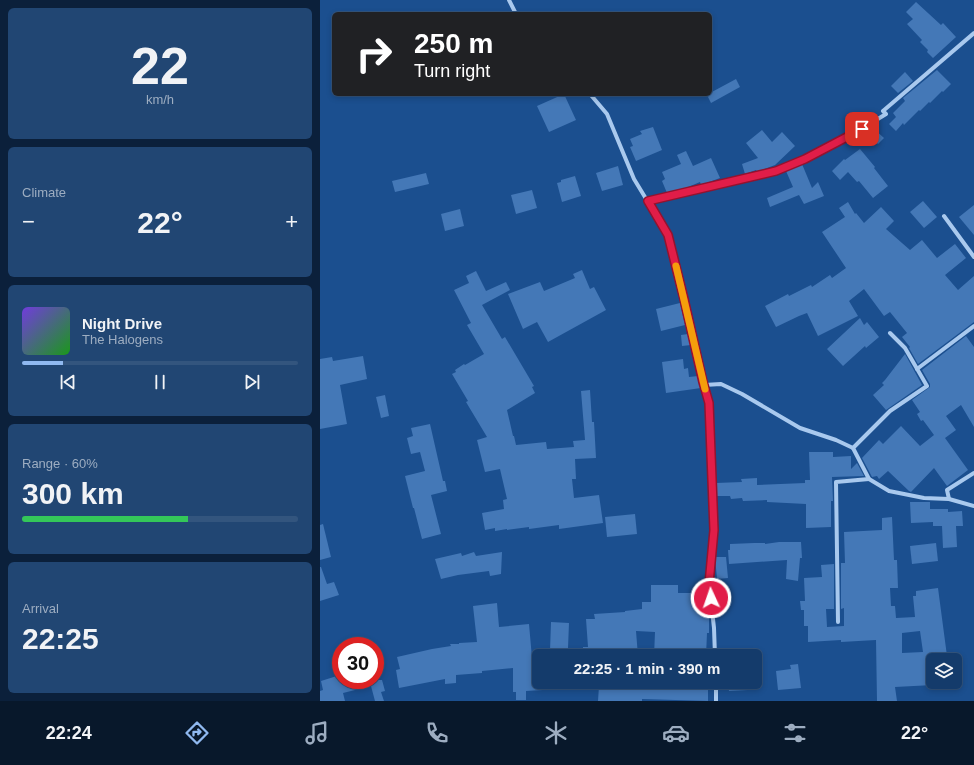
<!DOCTYPE html>
<html lang="en">
<head>
<meta charset="utf-8">
<style>
  :root { --surface:#143b6b; --page:#214673; --text:#f1f3f6; --muted:#9dadc1; --line:#33557e; --accent:#90b9f0 }
  body { margin:0; font-family:Arial,sans-serif; background:var(--page); color:var(--text); height:100vh; display:flex; flex-direction:column; font-size:15px; white-space:nowrap }
  * { box-sizing:border-box; margin:0 }
  p { font-size:13px; color:var(--muted) }
  .icon { flex:none; width:22px; height:22px; fill:none; stroke:currentColor; stroke-width:2; stroke-linecap:round; stroke-linejoin:round }
  .map { position:relative; flex:1; overflow:hidden }
  .details { display:flex; flex-direction:column; gap:8px; padding:8px; background:#0b203b; width:320px }
  .details>* { flex:none }
  .hud { position:absolute; left:12px; top:12px; width:380px; height:84px; border-radius:6px; box-shadow:0 2px 6px #0003,0 0 0 1px var(--line); background:#202124; color:#fff; overflow:hidden }
  .fabs { position:absolute; left:606px; top:653px; display:grid; gap:8px }
  .fabs a { display:grid; place-items:center; width:36px; height:36px; border-radius:6px; background:var(--surface); box-shadow:0 2px 6px #0003,0 0 0 1px var(--line); font-size:20px }
  .speed { position:absolute; left:12px; top:637px; display:flex; gap:8px; font-size:20px; font-weight:700; text-align:center }
  .speed>* { display:grid; place-content:center; width:52px; height:52px; border-radius:50%; background:var(--surface); box-shadow:0 2px 6px #0003,0 0 0 1px var(--line); line-height:1 }
  .speed .limit { border:6px solid #d22; background:#fff; color:#111 }
  .pin { position:absolute; display:grid; place-items:center; width:34px; height:34px; color:#fff; margin:-17px; border-radius:8px; box-shadow:0 2px 6px #0006 }
  .me { position:absolute; width:44px; margin:-22px; rotate:357deg; stroke-linejoin:round; filter:drop-shadow(0 0 3px #0008) }
  .turn { display:flex; align-items:center; gap:14px; height:84px; padding:0 16px; font-size:18px }
  .turn .icon { width:52px; height:52px; stroke-width:2.5 }
  .turn b { display:block; font-size:28px; line-height:34px }
  .big { font-size:30px; font-weight:600; line-height:1.1 }
  .details .card { flex:1; display:flex; flex-direction:column; justify-content:center; gap:6px; min-width:0; padding:0 14px; border-radius:6px; background:var(--page) }
  .details .dial { align-items:center; gap:0 }
  .dial b { font-size:52px; line-height:1 }
  .song { display:flex; align-items:center; gap:12px }
  .cover { width:48px; height:48px; border-radius:6px; background:linear-gradient(135deg,hsl(260 70% 55%),hsl(120 70% 35%)) }
  .played { height:4px; border-radius:2px; background:linear-gradient(90deg,var(--accent) 15%,var(--line) 15%) }
  .keys { display:flex; justify-content:space-around; direction:ltr }
  .heat { display:flex; justify-content:space-between; align-items:center; font-size:22px; direction:ltr }
  .charge { height:6px; border-radius:3px; background:linear-gradient(90deg,#34c759 60%,var(--line) 0) }
  .trip { position:absolute; left:212px; top:649px; width:230px; height:40px; border-radius:6px; background:var(--surface); box-shadow:0 2px 6px #0003,0 0 0 1px var(--line); font-weight:600; line-height:40px; text-align:center }
  .tabs { display:flex; height:64px; justify-content:space-around; align-items:center; background:#08182b; color:var(--muted) }
  .tabs .icon { width:28px; height:28px }
  .tabs .selected { color:var(--accent) }
  .tabs b { font-size:18px; color:var(--text) }
  main { display:flex; flex:1; min-height:0 }
  .map>svg:first-child { display:block }
  .building { fill:#4478b7; fill-rule:evenodd }
  .lines { fill:none; stroke-linecap:round; stroke-linejoin:round }
  .minor { stroke:#a9c9ee; stroke-width:4 }
  .route-casing { stroke:#92132f; stroke-width:10 }
  .route { stroke:#e11d48; stroke-width:7 }
  .slow { stroke:#f59e0b; stroke-width:7 }
</style>
</head>
<body>
<main>
<section class="details">
<div class="card dial"><b>22</b><p>km/h</p></div>
<div class="card"><p>Climate</p>
<div class="heat"><a>−</a><b class="big">22°</b><a>+</a></div>
</div>
<div class="card">
<div class="song"><i class="cover"></i><div><b>Night Drive</b><p>The Halogens</p></div></div>
<div class="played"></div>
<div class="keys"><svg class="icon" aria-label="previous" viewBox="0 0 24 24"><path d="M18 5L8 12l10 7zM5 5v14"/></svg><svg class="icon" aria-label="pause" viewBox="0 0 24 24"><path d="M8 5v14M16 5v14"/></svg><svg class="icon" aria-label="next" viewBox="0 0 24 24"><path d="M6 5l10 7-10 7zM19 5v14"/></svg></div>
</div>
<div class="card"><p>Range · 60%</p><b class="big">300 km</b><div class="charge"></div></div>
<div class="card"><p>Arrival</p><b class="big">22:25</b></div>
</section>
<div class="map">
<svg width="654" height="701" viewBox="0 0 654 701">
  <rect width="100%" height="100%" fill="#1b4f8f"/>
  <g class="building">
    <path d="M596 2 621 25 623 23 636 37 613 58 607 52 608 50 600 42 602 40 587 24 593 19 586 12Z"/>
    <path d="M617 70 631 84 623 92 622 91 610 103 609 102 600 111 599 110 584 125 583 123 576 131 569 124 576 117 573 113 585 101 583 98Z"/>
    <path d="M585 72 593 81 578 93 571 86Z"/>
    <path d="M416 79 420 87 391 103 387 95 390 94V93Z"/>
    <path d="M244 94 256 120 229 132 217 106Z"/>
    <path d="M333 127 342 150 316 161 310 147 313 146 310 139 322 134 320 131Z"/>
    <path d="M554 129 564 138 558 144 548 135Z"/>
    <path d="M442 130 452 142 462 132 475 146 455 165 437 172 436 170 425 174 422 164 438 158 426 143Z"/>
    <path d="M540 149 555 167 554 168 568 186 553 198 539 181 537 182 528 172 520 180 512 171 524 159 525 160Z"/>
    <path d="M366 151 373 166 391 158 400 178 381 185 380 182 361 190 347 193 342 181 345 179 342 172 361 164 357 155Z"/>
    <path d="M482 164 492 188 498 182 504 196 484 204 479 195 450 207 447 198 473 187 466 171Z"/>
    <path d="M298 166 303 185 282 191 276 173Z"/>
    <path d="M106 173 109 184 75 192 72 181Z"/>
    <path d="M255 176 261 196 242 202 237 183 241 182V180Z"/>
    <path d="M212 190 217 208 196 214 191 195Z"/>
    <path d="M603 201 617 217 604 228 590 212Z"/>
    <path d="M528 202 535 214 536 213 544 223 561 207 574 221 566 229 590 250 602 240 617 258 635 244 646 258 625 275 638 290 654 276V322L598 364 589 348 590 347 582 337 587 333 570 312 564 316 544 289 529 301 538 316 498 336 487 313 479 316 456 327 445 306 468 294 469 296 491 285 492 287 510 275 512 278 526 268 502 232 525 217 519 208Z"/>
    <path d="M654 205V235L639 217Z"/>
    <path d="M140 209 144 226 125 231 121 214Z"/>
    <path d="M262 270 270 289 274 287 286 310 228 342 217 322 203 329 188 294 220 282 224 291 255 278 253 274Z"/>
    <path d="M156 271 166 291 186 282 190 290 162 305 182 339 185 337 214 386 212 387 215 393 187 410 193 436H194L196 445 226 442 227 449 254 447 253 441 265 440 261 391 270 390 272 422H274L276 458 255 459 256 479H252L254 498 279 495 283 523 239 529V525L209 529V527L187 530V529L175 531V528L165 530 162 513 184 509 183 500 187 499 180 469 165 472 157 440 167 437 146 402 148 401 132 374 136 372 135 370 144 364 145 365 164 354 147 325 151 323 134 290 149 283 146 276Z"/>
    <path d="M360 303 365 325 341 331 336 309Z"/>
    <path d="M540 318 544 325 547 322 559 337 546 348 545 346 523 366 507 349Z"/>
    <path d="M368 334 371 345 362 346 361 335Z"/>
    <path d="M646 336 654 347V427L641 405 626 416 636 430 625 438 648 470 627 486 614 468 591 492 589 491 568 471 559 479 557 476 552 477 542 458 559 440 563 444 581 426 600 446 614 435 603 420 601 421 597 414 600 412 592 400 610 387V384L602 370Z"/>
    <path d="M585 354 602 385 566 410 553 395 564 385 562 383 565 380Z"/>
    <path d="M43 356 47 379 20 385 27 424 0 429V359L12 357 13 361Z"/>
    <path d="M363 359 364 369 368 368 369 377 378 376 381 388 346 393 342 362Z"/>
    <path d="M65 395 69 416 61 418 56 397Z"/>
    <path d="M110 424 123 481H125L127 491 111 495 121 534 102 539 94 508H93L85 476 105 471 100 452 91 454 87 438 93 436 91 428Z"/>
    <path d="M489 452H513V457L531 456V469L537 463 544 476 512 477 513 501H511V527L486 528V504L447 502V500L423 501 422 498 411 499 410 496H396V483L422 482 421 479 437 478V485L485 483V480H490Z"/>
    <path d="M590 502H610V509H628V512L642 511 643 526H636L637 547 623 548 622 526H613V522L591 523Z"/>
    <path d="M315 514 317 534 287 537 285 517Z"/>
    <path d="M572 517 574 560H577L578 588H570L571 606H575L576 618 595 617 593 596H596V591L618 588 627 656 613 658V685L575 687 577 701H557L556 640 521 642V640L488 642V626H484V610H481L480 601H485L484 578 502 577 501 565 514 564V609H506L507 627 524 626V608L521 609V563H525L524 532 562 530V518ZM600 631 603 652 582 653V633Z"/>
    <path d="M3 524 11 557 0 560V525Z"/>
    <path d="M459 542H481L482 558H480L478 581 466 579 467 560 409 564 408 550H410V544L434 543H445V544Z"/>
    <path d="M616 543 618 561 592 564 590 546Z"/>
    <path d="M154 552 156 556 182 552 181 574 170 576 169 571 138 575 121 579 115 559 141 553 142 556Z"/>
    <path d="M395 557H406L408 578 397 579Z"/>
    <path d="M0 567H1L7 584 14 582 19 595 0 601Z"/>
    <path d="M331 585H358V593H387L388 606V614L389 615V633H387L386 656H334L335 632 316 631 318 656H263V647H268L266 619H275L274 614 305 612V611L322 609V602H331Z"/>
    <path d="M177 603 179 627 209 624 212 658H219V682H240V689L206 691V700H196V692H193V668L162 671V673L136 675V683L125 684V679L79 688 76 670 80 669 77 657 112 649 131 646 130 644H139V643L157 642 153 606Z"/>
    <path d="M231 622 249 623 248 648H244V651H230Z"/>
    <path d="M478 664 481 688 458 690 456 671 471 669 470 665Z"/>
    <path d="M20 675 21 680H62L65 691 61 692 64 701H55L51 686 23 693 25 701H0V691L3 690 1 681Z"/>
    <path d="M286 682H307V686H326V682H355V687H379V684H388V701L322 699V701H278L279 686H286Z"/>
    <path d="M408 682H427L428 690 409 691Z"/>
  </g>
  <g class="lines">
    <g class="minor">
      <path d="M189 0 196 14"/>
      <path d="M270 94 287 114 314 179 348 235 358 273 383 382 389 403 394 530 389 583 394 628 395 656"/>
      <path d="M328 201 456 171 485 159 530 136 566 114 563 111 654 33"/>
      <path d="M624 216 654 257"/>
      <path d="M570 333 585 348 607 386 570 411 533 448 549 479 569 491 604 498 629 499 654 506"/>
      <path d="M597 369 654 326"/>
      <path d="M384 385 401 384 422 394 480 428 516 440 533 448"/>
      <path d="M629 499 627 490 654 473"/>
      <path d="M518 622 516 482 549 479"/>
      <path d="M396 682V701"/>
    </g>
  </g>
  <g class="lines">
    <g class="route-casing">
      <path id="route" d="M391 598 389 584 394 530 389 403 383 382 364 299 348 235 328 201 456 171 485 159 542 129"/>
    </g>
    <use href="#route" class="route"/>
    <path class="slow" d="M356 266 385 389"/>
  </g>
</svg>
<div class="fabs">
<a><svg class="icon" aria-label="layers" viewBox="0 0 24 24"><path d="M12 4l9 5-9 5-9-5zM3 14l9 5 9-5"/></svg></a>
</div>
<div class="speed"><div class="limit">30</div></div>
<div class="pin" style="left:542px;top:129px;background:#d93025"><svg class="icon" aria-label="arrive" viewBox="0 0 24 24"><path d="M6 21V4h12l-3 4 3 4H6"/></svg></div>
<svg class="me" style="left:391px;top:598px" viewBox="-20 -20 40 40"><circle r="17" fill="#e11d48" stroke="#fff" stroke-width="3"/><path d="M0-11L8 9 0 5-8 9z" fill="#fff"/></svg>
<div class="trip">22:25 · 1 min · 390 m</div>
<div class="hud">
<div class="turn"><svg class="icon" aria-label="right" viewBox="0 0 24 24"><path d="M7 20v-9h11M14 6l5 5-5 5"/></svg><div><b>250 m</b>Turn right</div></div>
</div>
</div>
</main>
<nav class="tabs">
<b>22:24</b>
<svg class="icon selected" aria-label="directions" viewBox="0 0 24 24"><path d="M12 3l9 9-9 9-9-9zM9 14v-3h6M13 9l2 2-2 2"/></svg>
<svg class="icon" aria-label="music" viewBox="0 0 24 24"><path d="M9 18V5l10-2v13"/><circle cx="6" cy="18" r="3"/><circle cx="16" cy="16" r="3"/></svg>
<svg class="icon" aria-label="phone" viewBox="0 0 24 24"><path d="M5 4h4l2 5-3 2q2 4 5 5l2-3 5 2v4C11 20 4 13 5 4z"/></svg>
<svg class="icon" aria-label="climate" viewBox="0 0 24 24"><path d="M12 3v18M4 7l16 10M4 17L20 7"/></svg>
<svg class="icon" aria-label="car" viewBox="0 0 24 24"><path d="M5 17H2v-5l4-1 3-4h7l3 4 3 1v5h-3M9 17h6M6 11h13"/><circle cx="7" cy="17" r="2"/><circle cx="17" cy="17" r="2"/></svg>
<svg class="icon" aria-label="filters" viewBox="0 0 24 24"><path d="M4 7h16M4 17h16"/><circle cx="9" cy="7" r="2"/><circle cx="15" cy="17" r="2"/></svg>
<b>22°</b>
</nav>
</body>
</html>
